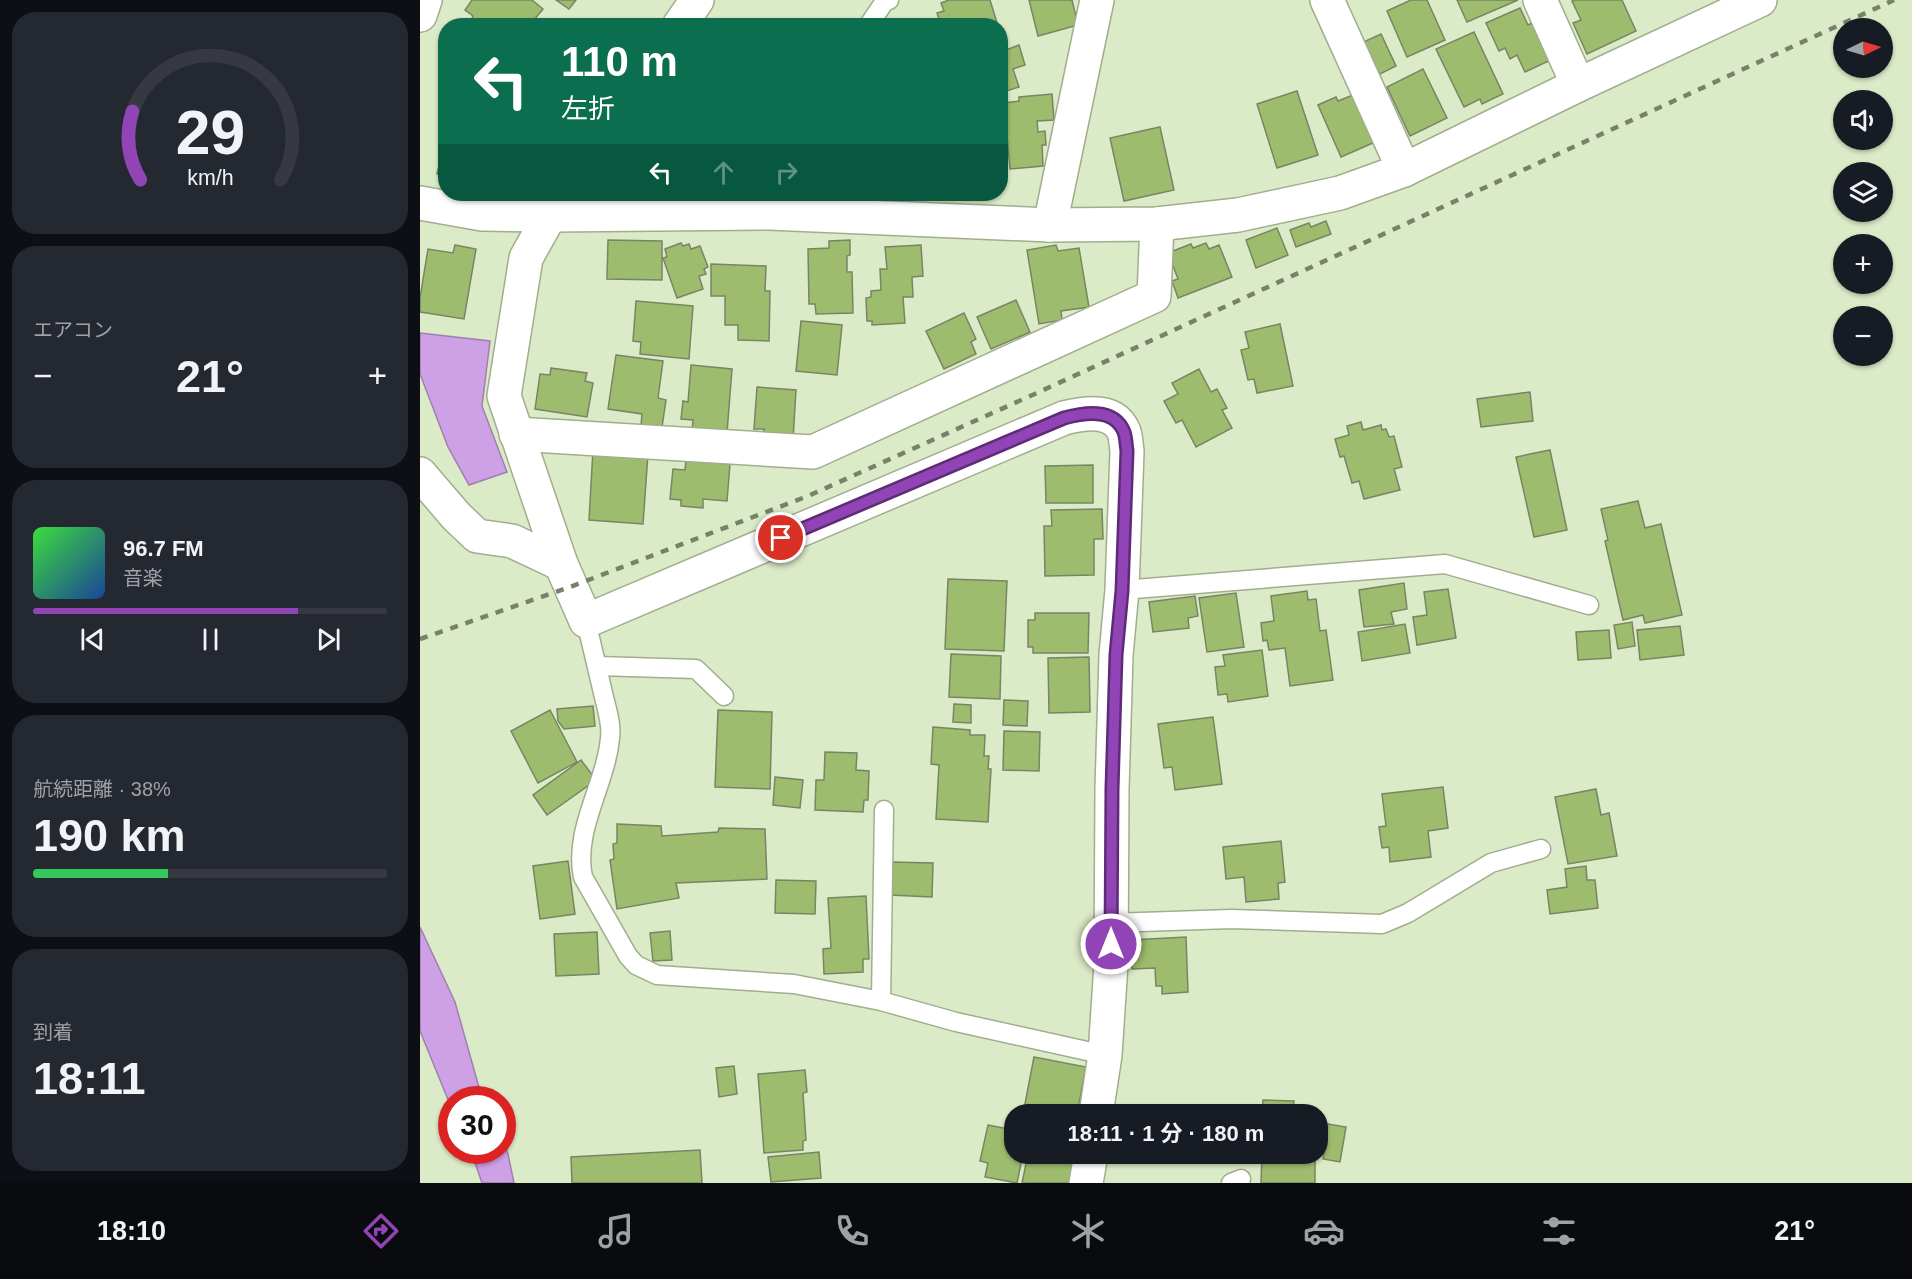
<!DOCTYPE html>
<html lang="ja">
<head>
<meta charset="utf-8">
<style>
  :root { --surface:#171b24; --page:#242831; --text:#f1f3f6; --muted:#9ea1a6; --line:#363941; --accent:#9144b5 }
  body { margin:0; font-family:Arial,"Noto Sans JP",sans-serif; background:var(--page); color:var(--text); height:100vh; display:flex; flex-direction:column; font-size:22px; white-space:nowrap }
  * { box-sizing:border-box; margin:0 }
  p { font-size:20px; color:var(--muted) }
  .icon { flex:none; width:33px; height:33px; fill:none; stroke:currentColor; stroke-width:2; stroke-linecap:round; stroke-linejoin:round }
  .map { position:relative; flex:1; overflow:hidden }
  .panel { display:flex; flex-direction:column; gap:12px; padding:12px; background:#0d0f14; width:420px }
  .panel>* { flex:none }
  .guide { position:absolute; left:18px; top:18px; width:570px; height:183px; border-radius:24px; box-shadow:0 2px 4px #0004; background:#0b6e4f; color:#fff; overflow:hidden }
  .needle { width:39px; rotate:85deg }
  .tools { position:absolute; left:1413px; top:18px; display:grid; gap:12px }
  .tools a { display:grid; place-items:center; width:60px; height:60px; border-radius:50%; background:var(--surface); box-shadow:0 2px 4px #0004; font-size:30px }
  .speed { position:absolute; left:18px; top:1086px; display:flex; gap:12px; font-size:30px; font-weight:700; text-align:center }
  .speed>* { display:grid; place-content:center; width:78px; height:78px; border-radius:50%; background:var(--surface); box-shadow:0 2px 4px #0004; line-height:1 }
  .speed .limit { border:9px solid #d22; background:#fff; color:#111 }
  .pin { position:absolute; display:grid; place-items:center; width:51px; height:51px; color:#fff; margin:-26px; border:3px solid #fff; border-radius:50%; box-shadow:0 2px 6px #0007 }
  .me { position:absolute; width:66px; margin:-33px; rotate:0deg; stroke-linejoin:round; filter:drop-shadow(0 0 4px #0008) }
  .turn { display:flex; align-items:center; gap:21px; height:126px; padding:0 24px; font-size:27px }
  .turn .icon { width:78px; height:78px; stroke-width:2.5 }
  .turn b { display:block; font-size:42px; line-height:51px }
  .lanes { display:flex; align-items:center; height:57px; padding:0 24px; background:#0003; justify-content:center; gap:30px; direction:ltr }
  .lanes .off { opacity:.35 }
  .big { font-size:45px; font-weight:700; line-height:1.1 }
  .panel .widget { flex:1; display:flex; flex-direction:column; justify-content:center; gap:9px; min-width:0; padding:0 21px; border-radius:24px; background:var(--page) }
  .panel .dial { align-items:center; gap:0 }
  .dial svg { height:156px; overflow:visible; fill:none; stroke:var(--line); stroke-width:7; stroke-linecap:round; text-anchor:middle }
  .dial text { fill:var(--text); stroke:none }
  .song { display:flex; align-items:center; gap:18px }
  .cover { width:72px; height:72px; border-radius:9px; background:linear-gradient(135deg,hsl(120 70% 55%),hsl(220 70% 35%)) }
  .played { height:6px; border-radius:3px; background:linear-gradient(90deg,var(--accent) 75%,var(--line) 75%) }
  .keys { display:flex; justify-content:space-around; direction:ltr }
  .heat { display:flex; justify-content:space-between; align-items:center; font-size:33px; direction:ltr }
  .charge { height:9px; border-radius:4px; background:linear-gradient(90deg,#34c759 38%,var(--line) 0) }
  .trip { position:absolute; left:584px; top:1104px; width:324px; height:60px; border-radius:24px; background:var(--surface); box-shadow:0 2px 4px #0004; font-weight:700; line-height:60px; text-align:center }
  .tab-bar { display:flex; height:96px; justify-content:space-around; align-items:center; background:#090b0e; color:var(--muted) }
  .tab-bar .icon { width:42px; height:42px }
  .tab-bar .selected { color:var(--accent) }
  .tab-bar b { font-size:27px; color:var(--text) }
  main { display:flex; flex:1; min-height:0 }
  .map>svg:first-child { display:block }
  .water { fill:#cea0e6; stroke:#9e80ad; stroke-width:1.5 }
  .building { fill:#9ebc6d; stroke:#788565; stroke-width:1.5 }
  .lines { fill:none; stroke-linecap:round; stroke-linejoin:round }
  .service-casing { stroke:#a0ae8d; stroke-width:21 }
  .minor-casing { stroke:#a0ae8d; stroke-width:36 }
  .tertiary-casing { stroke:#a0ae8d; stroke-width:36 }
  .service { stroke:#fff; stroke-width:18 }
  .minor { stroke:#fff; stroke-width:33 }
  .tertiary { stroke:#fff; stroke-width:33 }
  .rail { stroke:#78816b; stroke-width:4.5; stroke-dasharray:8 8; stroke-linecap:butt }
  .route-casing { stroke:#5e2c76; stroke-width:15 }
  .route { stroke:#9144b5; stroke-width:10 }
</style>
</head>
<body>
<main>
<section class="panel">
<div class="widget dial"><svg viewBox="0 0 100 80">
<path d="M14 69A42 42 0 1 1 86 69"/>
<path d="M14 69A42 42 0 0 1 10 34" stroke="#9144b5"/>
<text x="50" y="56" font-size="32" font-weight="700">29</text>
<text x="50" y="72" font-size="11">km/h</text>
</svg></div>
<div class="widget"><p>エアコン</p>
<div class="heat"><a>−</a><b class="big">21°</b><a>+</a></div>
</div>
<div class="widget">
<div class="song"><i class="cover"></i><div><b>96.7 FM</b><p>音楽</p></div></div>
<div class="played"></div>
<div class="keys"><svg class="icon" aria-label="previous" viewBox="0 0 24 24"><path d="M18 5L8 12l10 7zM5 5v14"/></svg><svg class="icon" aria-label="pause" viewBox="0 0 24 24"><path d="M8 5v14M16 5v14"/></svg><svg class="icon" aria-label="next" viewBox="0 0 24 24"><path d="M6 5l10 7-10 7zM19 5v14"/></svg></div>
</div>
<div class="widget"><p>航続距離 · 38%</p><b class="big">190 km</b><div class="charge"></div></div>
<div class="widget"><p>到着</p><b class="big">18:11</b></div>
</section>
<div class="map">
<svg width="1492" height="1183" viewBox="0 0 1492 1183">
  <rect width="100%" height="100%" fill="#dbeac7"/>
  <g class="water">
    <path d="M0 333 70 341 62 406 87 472 49 485 28 447 0 374Z"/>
    <path d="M0 927 35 1002 58 1084 65 1099 32 1100 31 1107 0 1031Z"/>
    <path d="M83 1141 88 1154 94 1183H62L51 1151 82 1150Z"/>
  </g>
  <g class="building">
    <path d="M52 0H112L123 9 109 26H48L53 16 45 10Z"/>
    <path d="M136 0H156L149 9Z"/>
    <path d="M529 0H570L578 26H521L517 13 524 11 521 3Z"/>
    <path d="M609 0H652L658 25 618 36Z"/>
    <path d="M991 0H1007L1025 40 987 57 967 11Z"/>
    <path d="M1037 0H1098L1047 22Z"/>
    <path d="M1154 0H1202L1216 31 1167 54 1153 23 1161 20 1152 1Z"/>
    <path d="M1100 8 1108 25 1114 22 1131 60 1105 72 1097 55 1090 59 1085 48 1079 51 1066 23Z"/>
    <path d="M1054 32 1083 94 1062 104 1060 99 1044 107 1016 49Z"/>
    <path d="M580 33 586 50 599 45 605 65 593 69 599 87 580 93Z"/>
    <path d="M961 34 976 66 954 77 939 44Z"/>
    <path d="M1003 69 1027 118 990 136 967 87Z"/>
    <path d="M877 91 898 155 857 168 837 104Z"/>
    <path d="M632 94 634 120 617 121 618 132 625 131 626 145H622L623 166 590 169 584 103 599 101V97Z"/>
    <path d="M933 95 955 142 921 157 898 105 916 97 918 101Z"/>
    <path d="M740 127 754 190 704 201 690 138Z"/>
    <path d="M26 137V176L17 174Z"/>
    <rect x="442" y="194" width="44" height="1"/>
    <path d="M906 221 911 234 876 247 870 230 889 223 891 227Z"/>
    <path d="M857 228 868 255 836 268 826 240Z"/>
    <path d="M188 240 242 241V280L187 279Z"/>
    <path d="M430 240V255L427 256V272H432L433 313 396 314 395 304H389L388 249 409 248V241Z"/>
    <path d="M261 243 263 246 269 244 271 249 280 246 288 267 284 269 286 274 279 276 283 289 257 298 243 258 247 257 245 249Z"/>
    <path d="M786 243 789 249 799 245 812 277 758 298 752 281 758 279 748 253 771 244 773 248Z"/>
    <path d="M35 245 56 249 44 319 0 312V298L8 249 33 253Z"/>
    <path d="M501 245 503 276 492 277 493 297H483L485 323 452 325V321H447L446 298 451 297V291L461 290 460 269H467L465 247Z"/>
    <path d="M636 245 638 251 659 248 669 307 641 311 642 320 619 324 607 250Z"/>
    <path d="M291 264 346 266 345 291H350L349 341 318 340V325H305V296H291Z"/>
    <path d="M596 300 610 332 571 349 557 317Z"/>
    <path d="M216 301 273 306 269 359 220 354 221 342 213 341Z"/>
    <path d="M544 313 556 339 551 342 556 354 524 369 506 331Z"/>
    <path d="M381 321 422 325 417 375 376 371Z"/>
    <path d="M860 324 873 386 837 393 834 379 828 380 821 350 829 348 825 332Z"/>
    <path d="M196 355 243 361 238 398 246 400 242 427 221 425 222 414 188 409Z"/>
    <path d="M271 365 312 369 307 433 272 431 273 420 261 419 263 401 268 402Z"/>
    <path d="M131 368 167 373 165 381 173 383 167 417 115 409 120 374 130 375Z"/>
    <path d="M779 369 791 392 797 389 807 408 802 410 812 428 776 447 762 420 756 423 744 401 758 394 752 383Z"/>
    <path d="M337 387 376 390 373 440 343 437 344 429H334Z"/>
    <path d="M1110 392 1113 421 1061 427 1057 399Z"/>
    <path d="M941 422 943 430 961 425 962 430 966 429 969 437 974 436 982 467 974 469 980 490 944 499 939 481 932 483 924 456 920 457 915 439 929 435 927 426Z"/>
    <path d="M173 450 228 454 223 524 169 520Z"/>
    <path d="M1130 450 1147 530 1114 537 1096 457Z"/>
    <path d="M266 460 310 464 307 501 283 499V508L261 506V500L250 499 253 469 265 470Z"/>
    <path d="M673 465V503H626L625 466Z"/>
    <path d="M1218 501 1225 528 1241 524 1262 615 1225 623 1223 615 1203 620 1185 541 1188 540 1181 509Z"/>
    <path d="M682 509 683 539H674V575L625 576 624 526H632L631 510Z"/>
    <path d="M528 579 587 581 584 651 525 649Z"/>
    <path d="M984 583 987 609 971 612 974 624 944 627 939 590Z"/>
    <path d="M1028 589 1036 638 997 645 993 617 1007 615 1004 592Z"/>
    <path d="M887 591 888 600 896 599 900 631 906 630 913 680 870 686 865 648 849 650 847 640 843 641 841 623 854 621 851 596Z"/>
    <path d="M816 593 824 647 787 652 779 598Z"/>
    <path d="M775 596 778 616 768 618 769 628 733 632 729 602Z"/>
    <path d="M615 613H669L668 653H613V647H608V620H615Z"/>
    <path d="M1212 622 1215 646 1198 649 1194 625Z"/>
    <path d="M985 624 990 653 942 661 938 632Z"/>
    <path d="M1260 626 1264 655 1220 660 1217 630Z"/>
    <path d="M1189 630 1191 658 1158 660 1156 632Z"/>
    <path d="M842 650 848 696 808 702 807 694 798 695 795 667 805 666 803 655Z"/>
    <path d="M531 654 581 656 580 699 529 697Z"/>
    <path d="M669 657 670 712 629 713 628 658Z"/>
    <path d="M584 700 608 701 607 726 583 725Z"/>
    <path d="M534 704 551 705V723L533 722Z"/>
    <path d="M173 706 175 726 144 729 138 721 137 709Z"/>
    <path d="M130 710 157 762 118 783 91 731Z"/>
    <path d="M298 710 352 712 350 789 295 787Z"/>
    <path d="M793 717 802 784 755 790 752 767 744 768 738 724Z"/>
    <path d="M513 727 550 730V735H565L564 756H569L568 769H571L568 822 516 819 519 765 511 764Z"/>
    <path d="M584 731 620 732 619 771 583 770Z"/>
    <path d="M405 752 437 753 436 770 449 771 448 800H444L443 812 395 810 396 780H404Z"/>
    <path d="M161 760 176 780 127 815 113 795Z"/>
    <path d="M355 777 383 780 380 808 353 805Z"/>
    <path d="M1023 787 1028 828 1008 831 1011 857 970 862 969 847 962 848 959 827 966 826 962 794Z"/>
    <path d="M1176 789 1181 815 1189 813 1197 856 1148 864 1135 797Z"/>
    <path d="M197 824 241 826 242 836 298 832 299 828 345 829 347 879 256 883 259 898 197 909 190 860 194 859 193 844 197 843Z"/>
    <path d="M861 841 865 882 858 883 859 899 826 902 824 877 806 879 803 847Z"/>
    <path d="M148 861 155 914 120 919 113 866Z"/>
    <path d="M471 862 513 863 512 897 470 895Z"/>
    <path d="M1166 866 1167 880H1175L1178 908 1130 914 1127 890 1147 887 1145 869Z"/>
    <path d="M356 880 396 881 395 914 355 913Z"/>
    <path d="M446 896 449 959H443V972L404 974 403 949 411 948 408 898Z"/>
    <path d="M250 931 252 960 233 961 230 933Z"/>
    <path d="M177 932 179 974 136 976 134 934Z"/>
    <path d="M766 937 768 992 742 994V986H736L735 968 712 969 711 940Z"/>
    <path d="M614 1057 666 1067 657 1114H603Z"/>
    <path d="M314 1066 317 1094 299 1097 296 1068Z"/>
    <path d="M385 1070 387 1092 383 1093 386 1140 383 1141V1150L344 1153 338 1074Z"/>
    <path d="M843 1100 874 1101 873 1109 891 1110V1114H842Z"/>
    <path d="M908 1124 926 1127 920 1162 903 1159Z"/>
    <path d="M568 1125 594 1130V1154H603L597 1183 565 1177 568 1163 560 1161Z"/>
    <path d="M280 1150 282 1183H152L151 1157Z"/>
    <path d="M399 1152 401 1178 351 1182 348 1157Z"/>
    <path d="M608 1154H658L653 1183H602Z"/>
    <path d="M842 1154H895V1183H841Z"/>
  </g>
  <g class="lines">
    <g class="service-casing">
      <g id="service">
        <path d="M448 26 465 1 469 0"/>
        <path d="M702 590 1025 564 1169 605"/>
        <path d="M166 621C172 647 178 672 184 697 187 710 192 725 190 738 186 784 153 830 163 877L208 956 216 965 237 975 374 984 461 1001 536 1022 685 1055"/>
        <path d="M177 666 276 669 304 696"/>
        <path d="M691 923 811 919 962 924 988 913 1071 863 1121 849"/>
        <path d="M461 1001 464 810"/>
        <path d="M811 1183 821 1179"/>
      </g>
    </g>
    <g class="minor-casing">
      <g id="minor">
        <path d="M907 0 984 170"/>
        <path d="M1120 0 1158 85"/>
        <path d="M0 15 5 0"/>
        <path d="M259 26 277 0"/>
        <path d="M144 194 130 215 106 258 84 396 141 564 166 621 644 418C663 413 694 407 704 432 706 437 706 445 707 451L702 590 696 655 692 789 691 964 685 1055 676 1114"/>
        <path d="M130 215 349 213 630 225 737 224 818 215 920 193 984 170 1158 85 1340 0"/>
        <path d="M630 225 677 0"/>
        <path d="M96 434 393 452 734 296 737 224"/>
        <path d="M0 474 36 516 57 536 92 541 141 564"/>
        <path d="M666 1183 671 1154"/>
      </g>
    </g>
    <g class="tertiary-casing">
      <path id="tertiary" d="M0 203 62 214 130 215"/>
    </g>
    <use href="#service" class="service"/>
    <use href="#minor" class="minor"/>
    <use href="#tertiary" class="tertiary"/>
    <path class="rail" d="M0 639 150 587 388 496 608 397 1474 0"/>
  </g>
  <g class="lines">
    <g class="route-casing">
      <path id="route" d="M361 538 644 418C663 413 694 407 704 432 706 437 706 445 707 451L702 591 696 655 692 789 691 944"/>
    </g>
    <use href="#route" class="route"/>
  </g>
</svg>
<div class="tools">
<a><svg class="needle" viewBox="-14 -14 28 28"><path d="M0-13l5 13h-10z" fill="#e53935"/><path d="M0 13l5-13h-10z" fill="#9ea1a6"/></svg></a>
<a><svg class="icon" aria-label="sound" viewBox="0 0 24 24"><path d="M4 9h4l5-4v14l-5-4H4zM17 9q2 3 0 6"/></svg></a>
<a><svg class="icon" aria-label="layers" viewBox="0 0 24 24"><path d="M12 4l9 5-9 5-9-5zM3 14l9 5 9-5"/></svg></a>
<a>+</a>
<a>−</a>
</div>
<div class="speed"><div class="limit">30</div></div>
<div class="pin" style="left:361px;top:538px;background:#d93025"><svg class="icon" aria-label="arrive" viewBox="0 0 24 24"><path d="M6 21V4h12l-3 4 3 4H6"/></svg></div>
<svg class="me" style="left:691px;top:944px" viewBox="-20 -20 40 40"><circle r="17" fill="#9144b5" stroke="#fff" stroke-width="3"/><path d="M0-11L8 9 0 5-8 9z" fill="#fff"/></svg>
<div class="trip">18:11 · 1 分 · 180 m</div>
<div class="guide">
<div class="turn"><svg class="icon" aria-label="left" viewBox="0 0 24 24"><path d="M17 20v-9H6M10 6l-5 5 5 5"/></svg><div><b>110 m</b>左折</div></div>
<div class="lanes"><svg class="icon" aria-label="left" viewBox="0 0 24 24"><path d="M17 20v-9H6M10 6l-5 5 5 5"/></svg><svg class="icon off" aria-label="ahead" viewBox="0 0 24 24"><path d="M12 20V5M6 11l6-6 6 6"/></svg><svg class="icon off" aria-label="right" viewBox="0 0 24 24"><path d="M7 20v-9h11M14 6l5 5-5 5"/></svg></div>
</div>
</div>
</main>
<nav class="tab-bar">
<b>18:10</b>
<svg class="icon selected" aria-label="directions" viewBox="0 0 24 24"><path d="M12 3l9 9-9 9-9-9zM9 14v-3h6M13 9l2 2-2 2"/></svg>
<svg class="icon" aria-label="music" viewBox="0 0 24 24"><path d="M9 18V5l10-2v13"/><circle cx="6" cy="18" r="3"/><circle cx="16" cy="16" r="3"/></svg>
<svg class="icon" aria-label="phone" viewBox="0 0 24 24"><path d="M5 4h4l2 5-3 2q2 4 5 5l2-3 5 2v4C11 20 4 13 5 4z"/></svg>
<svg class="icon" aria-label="climate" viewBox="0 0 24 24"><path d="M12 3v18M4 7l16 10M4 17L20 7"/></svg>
<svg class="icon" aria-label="car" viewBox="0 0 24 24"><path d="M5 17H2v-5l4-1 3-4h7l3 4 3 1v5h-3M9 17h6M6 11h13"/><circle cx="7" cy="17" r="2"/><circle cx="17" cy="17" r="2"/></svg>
<svg class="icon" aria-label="filters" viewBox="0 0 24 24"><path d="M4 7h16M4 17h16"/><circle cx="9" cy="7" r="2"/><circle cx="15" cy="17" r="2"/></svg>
<b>21°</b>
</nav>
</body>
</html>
